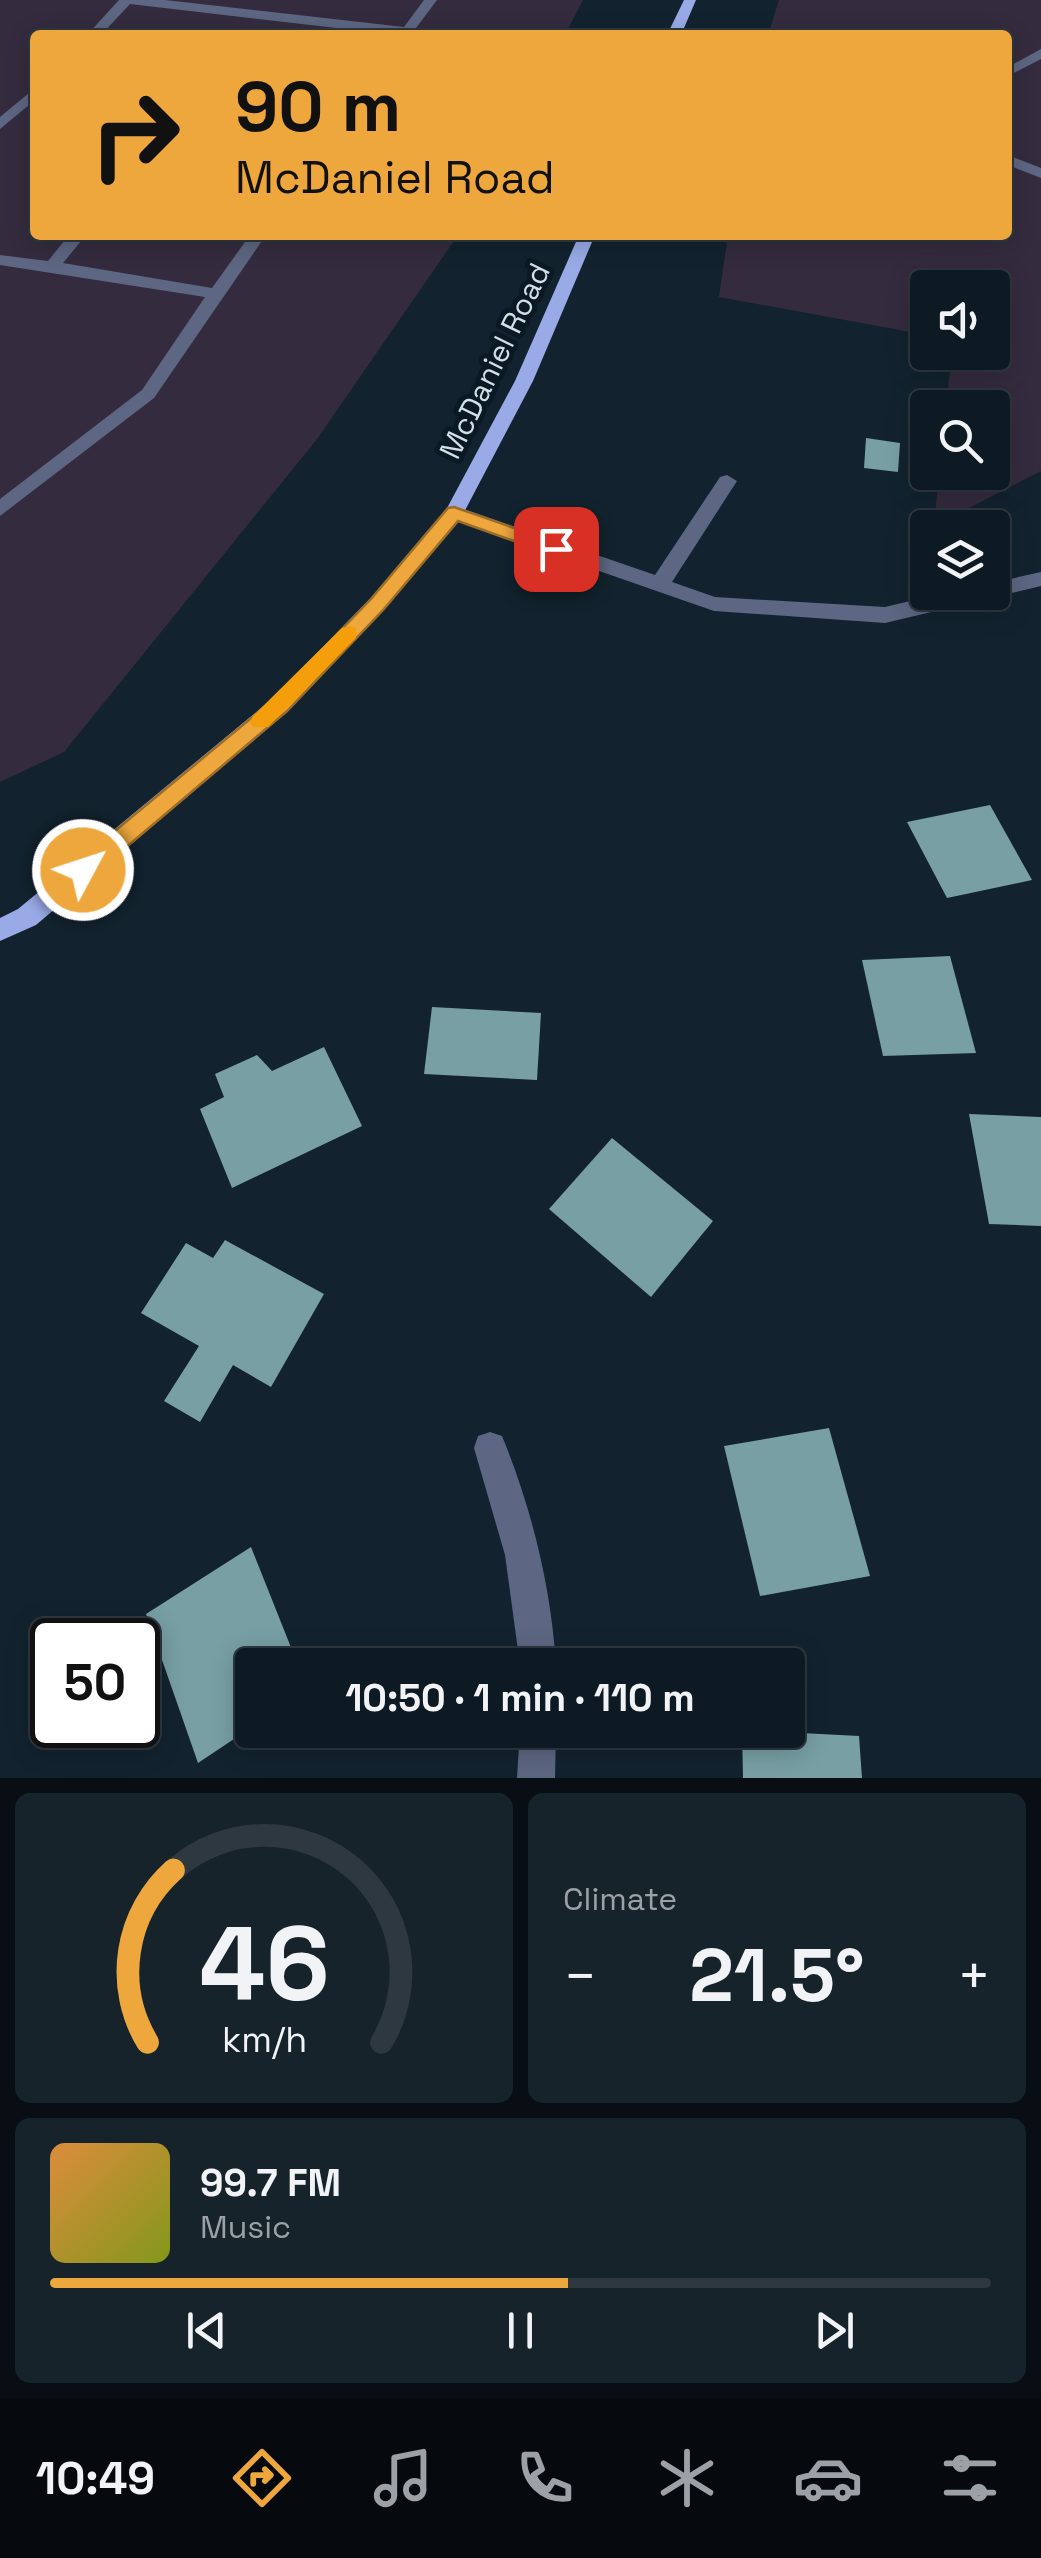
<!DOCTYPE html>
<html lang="en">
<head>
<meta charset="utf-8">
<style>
  :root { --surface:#0e1a23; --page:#17232b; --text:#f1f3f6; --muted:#9ba1a6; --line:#2e3841; --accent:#eea73d }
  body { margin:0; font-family:"Space Grotesk",sans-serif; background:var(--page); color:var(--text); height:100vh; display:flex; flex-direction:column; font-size:38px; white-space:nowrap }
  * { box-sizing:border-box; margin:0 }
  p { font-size:32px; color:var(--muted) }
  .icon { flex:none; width:55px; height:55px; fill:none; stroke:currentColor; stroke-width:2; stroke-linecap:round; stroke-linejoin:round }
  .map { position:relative; height:1778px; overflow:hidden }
  .details { display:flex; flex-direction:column; gap:15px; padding:15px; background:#080e13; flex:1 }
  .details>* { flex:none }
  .hud { position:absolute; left:30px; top:30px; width:982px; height:210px; border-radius:10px; box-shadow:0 5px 25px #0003,0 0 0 2px var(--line); background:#eea73d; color:#111; overflow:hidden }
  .tools { position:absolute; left:910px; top:270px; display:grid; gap:20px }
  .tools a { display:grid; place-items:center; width:100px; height:100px; border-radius:10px; background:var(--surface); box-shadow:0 5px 25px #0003,0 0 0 2px var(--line); font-size:50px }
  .speed { position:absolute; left:30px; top:1618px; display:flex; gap:20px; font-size:50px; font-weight:700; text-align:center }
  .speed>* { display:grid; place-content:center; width:130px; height:130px; border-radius:50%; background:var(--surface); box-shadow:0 5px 25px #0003,0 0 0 2px var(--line); line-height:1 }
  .speed .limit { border:5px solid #111; border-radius:15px; background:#fff; color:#111 }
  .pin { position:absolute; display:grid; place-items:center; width:85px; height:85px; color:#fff; margin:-42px; border-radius:20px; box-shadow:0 5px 15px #0006 }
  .me { position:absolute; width:110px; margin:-55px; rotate:50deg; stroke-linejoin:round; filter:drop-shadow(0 0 8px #0008) }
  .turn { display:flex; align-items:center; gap:35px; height:210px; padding:0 40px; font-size:45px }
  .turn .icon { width:130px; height:130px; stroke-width:2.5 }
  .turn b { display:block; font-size:70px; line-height:85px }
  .big { font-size:75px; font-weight:700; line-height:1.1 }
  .details .widget { flex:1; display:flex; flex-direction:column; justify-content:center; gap:15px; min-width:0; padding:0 35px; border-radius:15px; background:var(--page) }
  .details .dial { align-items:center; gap:0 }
  .dial svg { height:260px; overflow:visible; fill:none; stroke:var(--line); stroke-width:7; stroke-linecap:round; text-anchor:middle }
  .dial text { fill:var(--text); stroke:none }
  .song { display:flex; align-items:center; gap:30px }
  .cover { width:120px; height:120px; border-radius:15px; background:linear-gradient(135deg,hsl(30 70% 55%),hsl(70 70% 35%)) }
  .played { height:10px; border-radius:5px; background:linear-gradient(90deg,var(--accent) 55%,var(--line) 55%) }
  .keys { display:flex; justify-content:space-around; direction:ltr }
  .heat { display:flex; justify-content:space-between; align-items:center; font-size:55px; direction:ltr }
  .details .tiles { flex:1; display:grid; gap:15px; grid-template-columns:1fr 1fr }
  .widget:last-child { grid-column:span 2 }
  .trip { position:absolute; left:235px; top:1648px; width:570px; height:100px; border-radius:10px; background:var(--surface); box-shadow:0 5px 25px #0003,0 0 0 2px var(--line); font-weight:700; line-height:100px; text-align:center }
  .tabs { display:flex; height:160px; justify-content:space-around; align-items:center; background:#060a0e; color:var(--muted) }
  .tabs .icon { width:70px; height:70px }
  .tabs .active { color:var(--accent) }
  .tabs b { font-size:45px; color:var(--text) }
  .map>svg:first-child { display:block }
  .green { fill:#342c3e }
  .building { fill:#779fa4 }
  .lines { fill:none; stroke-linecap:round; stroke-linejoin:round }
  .minor { fill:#5d6682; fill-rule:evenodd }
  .major { fill:#99aae6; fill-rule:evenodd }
  .route { fill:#eea73d; stroke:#9b6d28; stroke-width:2.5 }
  .slow { fill:#f59e0b }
  .labels { text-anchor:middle; stroke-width:10; stroke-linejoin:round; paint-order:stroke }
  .far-street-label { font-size:30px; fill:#d3dee6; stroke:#091a25 }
</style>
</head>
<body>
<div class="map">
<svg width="1041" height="1778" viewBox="0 0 1041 1778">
  <rect width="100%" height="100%" fill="#12232f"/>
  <g class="green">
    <path d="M0 0H583L565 35H35V235H458L317 439 64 752 0 782Z"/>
    <path d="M779 0H1041V471L934 526 939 473 992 472V408L946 407 952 353 992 352V288H928L927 335 719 297 728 235H1008V35H768Z"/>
  </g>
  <g class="building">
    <path d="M866 438 900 443 898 472 864 468Z"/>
    <path d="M990 805 1032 880 947 898 907 822Z"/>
    <path d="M950 956 976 1053 883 1056 862 960Z"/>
    <path d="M432 1007 541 1013 537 1080 424 1074Z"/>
    <path d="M324 1047 362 1126 232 1188 200 1109 224 1097 215 1074 257 1055 272 1071Z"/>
    <path d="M969 1114 1041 1117V1226L989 1224Z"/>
    <path d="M612 1138 713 1221 651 1297 549 1209Z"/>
    <path d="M225 1240 324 1294 271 1387 233 1365 200 1422 164 1401 199 1346 141 1313 186 1243 213 1258Z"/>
    <path d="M829 1428 870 1576 760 1596 724 1446Z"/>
    <path d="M251 1547 298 1665H252V1727L198 1763 146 1614Z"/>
    <path d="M742 1730 859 1736 862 1778H743Z"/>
  </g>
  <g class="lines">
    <g class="minor">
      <path d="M119 0H165L404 27 424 0H437L416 28H455L488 35H397L130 4 101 35H87Z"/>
      <path d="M1041 49V59L1008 76V67Z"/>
      <path d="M35 88V100L0 129V117Z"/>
      <path d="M1008 155 1041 168V178L1008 165Z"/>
      <path d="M69 235H86L63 263 212 288 250 235H266L154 398 0 516V499L142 390 205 297 0 265V255L48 261Z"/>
      <path d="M727 475 737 481 672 582 715 597 885 607 948 592H992V583L1041 572V586L885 623 714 611 447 518 444 513 454 506 461 508 655 575 720 477Z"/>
      <path d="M490 1432 502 1436C532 1509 551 1587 556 1665H520L505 1555 474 1448 478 1436Z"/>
      <path d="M520 1730H556L555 1778H517Z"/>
    </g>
    <g class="major">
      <path d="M684 0H696L681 35H667Z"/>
      <path d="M579 235H595L533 381 461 518 384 609 288 711 36 925 0 941V918L18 909 272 699 370 599 446 510 515 381Z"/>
    </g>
  </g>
  <path class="route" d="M454 507 563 545 566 549 556 556 458 521 384 609 287 711 91 877H75L72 870 75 864 273 700 371 599 448 508Z"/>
  <path class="slow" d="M349 626 356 628V638L268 727H253L250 722 253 716 342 628Z"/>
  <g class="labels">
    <g class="far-street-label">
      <text transform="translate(495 361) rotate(-64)" y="10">McDaniel Road</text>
    </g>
  </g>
</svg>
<div class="tools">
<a><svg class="icon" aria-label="sound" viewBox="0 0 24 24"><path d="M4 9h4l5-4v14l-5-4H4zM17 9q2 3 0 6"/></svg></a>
<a><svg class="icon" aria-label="search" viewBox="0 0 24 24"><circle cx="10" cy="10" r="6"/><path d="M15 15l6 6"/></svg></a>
<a><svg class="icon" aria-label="layers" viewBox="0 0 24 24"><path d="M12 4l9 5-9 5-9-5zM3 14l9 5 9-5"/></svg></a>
</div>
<div class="speed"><div class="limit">50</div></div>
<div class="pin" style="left:556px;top:549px;background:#d93025"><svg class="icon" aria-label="arrive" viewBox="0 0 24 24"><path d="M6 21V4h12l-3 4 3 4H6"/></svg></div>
<svg class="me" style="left:83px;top:870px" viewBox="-20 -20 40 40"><circle r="17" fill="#eea73d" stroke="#fff" stroke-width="3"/><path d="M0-11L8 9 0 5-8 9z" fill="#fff"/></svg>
<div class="trip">10:50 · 1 min · 110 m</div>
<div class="hud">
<div class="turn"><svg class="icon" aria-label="right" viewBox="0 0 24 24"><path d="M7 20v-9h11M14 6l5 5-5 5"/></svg><div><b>90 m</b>McDaniel Road</div></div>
</div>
</div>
<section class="details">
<div class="tiles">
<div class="widget dial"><svg viewBox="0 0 100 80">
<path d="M14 69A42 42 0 1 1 86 69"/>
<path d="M14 69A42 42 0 0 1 22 16" stroke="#eea73d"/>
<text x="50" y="56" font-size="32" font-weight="700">46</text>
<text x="50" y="72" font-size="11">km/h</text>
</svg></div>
<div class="widget"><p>Climate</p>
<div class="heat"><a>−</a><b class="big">21.5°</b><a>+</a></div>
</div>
<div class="widget">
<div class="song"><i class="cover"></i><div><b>99.7 FM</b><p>Music</p></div></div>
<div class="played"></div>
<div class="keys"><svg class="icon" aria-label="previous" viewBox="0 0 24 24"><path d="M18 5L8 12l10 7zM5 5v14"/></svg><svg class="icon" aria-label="pause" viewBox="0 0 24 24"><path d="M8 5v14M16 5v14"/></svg><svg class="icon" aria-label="next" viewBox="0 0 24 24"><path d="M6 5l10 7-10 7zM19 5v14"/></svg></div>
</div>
</div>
</section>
<nav class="tabs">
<b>10:49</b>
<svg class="icon active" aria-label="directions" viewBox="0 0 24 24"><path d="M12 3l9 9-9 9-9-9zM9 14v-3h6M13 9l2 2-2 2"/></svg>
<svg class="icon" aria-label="music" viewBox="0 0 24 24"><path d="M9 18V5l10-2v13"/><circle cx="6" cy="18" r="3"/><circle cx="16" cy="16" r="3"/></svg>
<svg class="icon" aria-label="phone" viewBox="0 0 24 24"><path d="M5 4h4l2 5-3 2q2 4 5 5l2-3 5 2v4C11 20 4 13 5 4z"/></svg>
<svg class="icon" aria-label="climate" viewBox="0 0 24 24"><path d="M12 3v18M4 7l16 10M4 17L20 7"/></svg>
<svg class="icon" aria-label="car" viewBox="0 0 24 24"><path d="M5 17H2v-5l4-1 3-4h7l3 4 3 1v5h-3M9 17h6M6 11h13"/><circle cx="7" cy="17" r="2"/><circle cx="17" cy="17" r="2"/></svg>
<svg class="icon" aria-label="filters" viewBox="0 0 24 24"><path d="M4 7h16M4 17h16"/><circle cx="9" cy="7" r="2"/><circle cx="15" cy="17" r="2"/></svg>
</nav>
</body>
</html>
